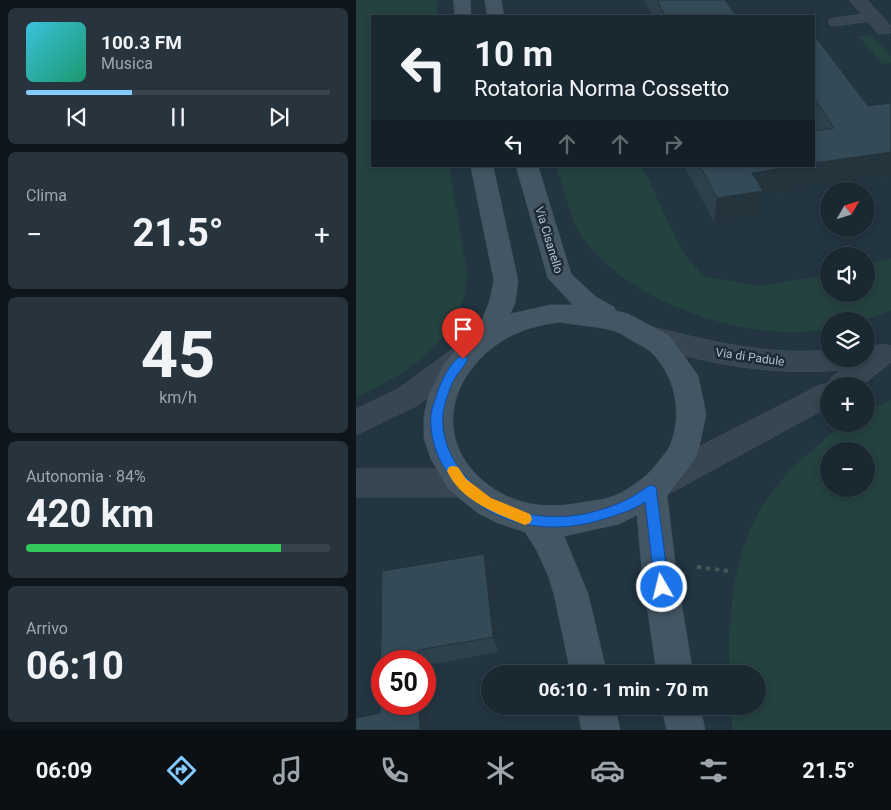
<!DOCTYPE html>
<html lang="it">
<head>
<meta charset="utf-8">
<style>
  :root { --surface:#1a2831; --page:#27343d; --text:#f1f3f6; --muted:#9fa6ab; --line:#38444d; --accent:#84c9ff }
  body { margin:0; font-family:Roboto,sans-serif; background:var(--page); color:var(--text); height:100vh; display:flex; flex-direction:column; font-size:19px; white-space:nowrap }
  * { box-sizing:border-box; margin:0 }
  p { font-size:16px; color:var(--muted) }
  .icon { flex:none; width:28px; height:28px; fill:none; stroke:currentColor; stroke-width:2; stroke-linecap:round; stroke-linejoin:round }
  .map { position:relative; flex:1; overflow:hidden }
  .side { display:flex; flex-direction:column; gap:8px; padding:8px; background:#0e161b; width:356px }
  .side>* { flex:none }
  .top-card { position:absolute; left:15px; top:15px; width:444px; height:152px; border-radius:0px; box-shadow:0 2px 8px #0003,0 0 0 1px var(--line); background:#1a2831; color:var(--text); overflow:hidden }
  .needle { width:32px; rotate:51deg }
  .tools { position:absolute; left:464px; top:182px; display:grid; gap:10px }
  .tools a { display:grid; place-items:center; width:55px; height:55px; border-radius:50%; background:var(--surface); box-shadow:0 2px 8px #0003,0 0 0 1px var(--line); font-size:25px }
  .speed { position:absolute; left:15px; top:650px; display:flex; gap:10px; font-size:25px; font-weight:700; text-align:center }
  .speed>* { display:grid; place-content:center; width:65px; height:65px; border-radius:50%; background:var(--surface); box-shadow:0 2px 8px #0003,0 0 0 1px var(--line); line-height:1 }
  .speed .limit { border:8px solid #d22; background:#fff; color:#111 }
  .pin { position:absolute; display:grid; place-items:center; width:42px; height:42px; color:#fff; margin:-51px -21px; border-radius:50% 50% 50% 0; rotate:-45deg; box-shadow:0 0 5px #0007 }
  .pin .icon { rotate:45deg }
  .me { position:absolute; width:55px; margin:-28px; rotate:352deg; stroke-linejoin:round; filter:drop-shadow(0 0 4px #0008) }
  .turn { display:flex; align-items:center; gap:18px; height:105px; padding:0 20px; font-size:22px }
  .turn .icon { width:65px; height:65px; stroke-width:2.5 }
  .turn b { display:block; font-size:35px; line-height:42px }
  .lanes { display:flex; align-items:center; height:48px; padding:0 20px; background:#0003; justify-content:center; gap:25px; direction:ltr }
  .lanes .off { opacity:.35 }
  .big { font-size:38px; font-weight:700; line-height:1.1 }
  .side .tile { flex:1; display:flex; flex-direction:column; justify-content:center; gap:8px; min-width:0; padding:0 18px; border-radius:8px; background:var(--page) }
  .side .dial { align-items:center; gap:0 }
  .dial b { font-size:65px; line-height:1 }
  .song { display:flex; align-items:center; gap:15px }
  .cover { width:60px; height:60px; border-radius:8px; background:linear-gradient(135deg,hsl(190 70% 55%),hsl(160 70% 35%)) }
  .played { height:5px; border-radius:2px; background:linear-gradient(90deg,var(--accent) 35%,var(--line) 35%) }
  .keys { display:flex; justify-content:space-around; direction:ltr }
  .heat { display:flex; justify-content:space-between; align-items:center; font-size:28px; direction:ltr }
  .charge { height:8px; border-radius:4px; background:linear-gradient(90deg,#34c759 84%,var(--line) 0) }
  .trip { position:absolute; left:125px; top:665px; width:285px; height:50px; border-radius:25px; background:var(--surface); box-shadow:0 2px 8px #0003,0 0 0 1px var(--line); font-weight:700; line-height:50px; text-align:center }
  .dock { display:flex; height:80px; justify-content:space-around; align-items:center; background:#0a1014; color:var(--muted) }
  .dock .icon { width:35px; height:35px }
  .dock .on { color:var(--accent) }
  .dock b { font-size:22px; color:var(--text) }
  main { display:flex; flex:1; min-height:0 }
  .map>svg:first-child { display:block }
  .green { fill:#244240; fill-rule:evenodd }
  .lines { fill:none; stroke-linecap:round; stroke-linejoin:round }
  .service-casing { stroke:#43525d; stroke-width:1 }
  .minor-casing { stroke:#43525d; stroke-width:1 }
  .tertiary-casing { stroke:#43525d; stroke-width:1 }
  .secondary-casing { stroke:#43525d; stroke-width:1 }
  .path { stroke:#3d5a57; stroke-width:4; stroke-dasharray:4.5 4.5; stroke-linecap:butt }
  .service { fill:#374651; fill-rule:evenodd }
  .minor { fill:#374651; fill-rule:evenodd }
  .tertiary { fill:#374651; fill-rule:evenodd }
  .secondary { fill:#445664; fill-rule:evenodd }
  .wall { fill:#2d404b }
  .shaded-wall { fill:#24343d }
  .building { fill:#344a57; stroke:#24343d }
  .route { fill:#1a73e8; stroke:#114b97 }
  .slow { fill:#f59e0b }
  .labels { text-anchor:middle; stroke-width:5; stroke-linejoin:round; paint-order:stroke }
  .street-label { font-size:12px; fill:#b3c0cb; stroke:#1c2b36 }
</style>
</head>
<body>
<main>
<section class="side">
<div class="tile">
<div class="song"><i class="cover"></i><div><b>100.3 FM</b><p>Musica</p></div></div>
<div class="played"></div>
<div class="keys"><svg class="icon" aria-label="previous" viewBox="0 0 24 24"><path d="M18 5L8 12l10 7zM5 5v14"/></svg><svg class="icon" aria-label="pause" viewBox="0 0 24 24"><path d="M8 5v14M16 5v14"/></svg><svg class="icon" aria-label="next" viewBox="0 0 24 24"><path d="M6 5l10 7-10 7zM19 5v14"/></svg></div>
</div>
<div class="tile"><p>Clima</p>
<div class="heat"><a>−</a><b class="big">21.5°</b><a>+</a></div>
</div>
<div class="tile dial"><b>45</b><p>km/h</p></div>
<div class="tile"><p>Autonomia · 84%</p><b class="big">420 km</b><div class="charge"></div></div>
<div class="tile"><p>Arrivo</p><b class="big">06:10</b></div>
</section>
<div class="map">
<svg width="535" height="730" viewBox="0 0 535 730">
  <rect width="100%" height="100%" fill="#223541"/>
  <g class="green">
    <path d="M0 0H81L82 16H16V166H93L111 272C110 337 53 373 0 398Z"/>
    <path d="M515 35 535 56V63L527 64 502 36Z"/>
    <path d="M200 166H286L326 251 347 276 403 286 472 275V294H510V265L535 258V311L505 321H472V329C396 345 267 302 224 234 215 219 206 185 200 166Z"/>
    <path d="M535 400V730H377L373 706H401V674H373C372 583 382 509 458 449 465 443 482 425 491 424 497 423 504 424 510 424V411ZM510 451V489H472V451Z"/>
  </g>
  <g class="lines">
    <g class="service-casing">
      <path id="service" d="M517 13 522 14 524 17 522 20 479 26 474 25 472 22 474 19 479 18Z"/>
    </g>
    <g class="minor-casing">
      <g id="minor">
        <path d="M494 0H511L534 25V33L528 34 522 33Z"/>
        <path d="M112 342 122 345 126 352 122 359 62 405 0 435V409L42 389 102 345Z"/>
        <path d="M0 469H106L117 473 122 483 117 493 106 497H0Z"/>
      </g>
    </g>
    <g class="tertiary-casing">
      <path id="tertiary" d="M296 327C353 341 413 356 472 350V359H510V351C519 345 524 343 535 346V362L505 386H472V407L318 491 307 495 296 491 291 481 296 471 462 386 473 383 475 378 485 370C418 376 351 364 287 344L283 337 287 330Z"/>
    </g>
    <g class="secondary-casing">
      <g id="secondary">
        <path d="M98 0H114L115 16H99Z"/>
        <path d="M129 0H145L148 16H132Z"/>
        <path d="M115 166H137L162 281 159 303 154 314 194 305H217L192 278 160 166H182L215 274 240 297 258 307 260 311 272 314 314 336 342 376 350 414 342 452 338 461 311 496 320 570 337 674H301L286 570 281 515 263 524 208 536 232 594 251 674H215L198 594 192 575 180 549 169 532 142 523 122 513 92 489 75 459 68 438V416L73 394 87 365 103 346 122 330 133 303 138 281ZM203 322C220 325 239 326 256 330 263 332 272 338 279 342 284 345 291 348 295 352 320 376 327 414 314 446 310 453 303 461 298 467 290 478 268 493 255 497 247 500 237 501 229 502 191 510 156 506 126 480 75 435 96 371 149 339 166 329 184 325 203 322Z"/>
        <path d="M221 706H259L264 730H226Z"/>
        <path d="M306 706H344L349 730H311Z"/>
      </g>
    </g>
    <path class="path" d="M341 567 372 571"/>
    <use href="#service" class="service"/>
    <use href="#minor" class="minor"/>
    <use href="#tertiary" class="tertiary"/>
    <use href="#secondary" class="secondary"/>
  </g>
  <g class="wall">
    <path d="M288 0H369L380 16H297Z"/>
    <path d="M458 40 512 106 535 103V175L406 195 402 216 358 222 328 166H458L459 131 458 129Z"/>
    <path d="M128 554 134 571 143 652 72 665 74 730H0L24 713 26 571Z"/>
  </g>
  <g class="shaded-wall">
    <path d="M535 152V175L406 195 402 216 358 222 361 198 396 173 439 166H458V163Z"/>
    <path d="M128 554 134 571 143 652 137 637Z"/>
    <path d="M62 650 72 665 74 730H64L63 704H69V661H62Z"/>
  </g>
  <g class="building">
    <path d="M301 0H369L380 16H309Z"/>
    <path d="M458 40H462L512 106 535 103V152L458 163V131L478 128 458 97Z"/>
    <path d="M344 166H439L396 173 407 191 361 198Z"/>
    <path d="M128 554 137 637 62 650V661H26V704H63L64 730H0V718L24 713 26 571Z"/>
  </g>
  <path class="route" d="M107 355 112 359C108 367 101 374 97 381 93 390 88 405 87 414 83 460 123 499 164 512 185 518 212 518 233 513 245 510 261 505 272 499 280 495 287 489 295 485L300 487 313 587 311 591 306 593 301 591 299 587 289 502C279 509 267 513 254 517 195 538 128 527 91 472 80 456 73 434 75 414 76 406 81 396 83 388 87 378 96 359 107 355Z"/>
  <path class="slow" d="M97 466 102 467 110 479 135 498 174 514 176 519 174 523 169 525C141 514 105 501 91 471L93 467Z"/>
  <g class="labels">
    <g class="street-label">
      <text transform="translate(193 240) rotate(73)" y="4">Via Cisanello</text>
      <text transform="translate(394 357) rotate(8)" y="4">Via di Padule</text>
    </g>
  </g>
</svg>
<div class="tools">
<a><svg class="needle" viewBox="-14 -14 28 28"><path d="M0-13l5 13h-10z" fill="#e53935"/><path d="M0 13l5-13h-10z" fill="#9fa6ab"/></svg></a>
<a><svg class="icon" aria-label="sound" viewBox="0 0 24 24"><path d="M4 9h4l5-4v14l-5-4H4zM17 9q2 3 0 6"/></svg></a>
<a><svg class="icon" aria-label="layers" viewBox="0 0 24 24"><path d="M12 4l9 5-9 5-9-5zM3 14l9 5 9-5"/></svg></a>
<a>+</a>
<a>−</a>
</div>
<div class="speed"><div class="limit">50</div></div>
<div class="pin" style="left:107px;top:359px;background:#d93025"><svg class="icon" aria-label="arrive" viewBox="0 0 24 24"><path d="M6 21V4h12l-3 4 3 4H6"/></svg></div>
<svg class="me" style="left:306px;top:587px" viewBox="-20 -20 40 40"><circle r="17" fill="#1a73e8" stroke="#fff" stroke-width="3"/><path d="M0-11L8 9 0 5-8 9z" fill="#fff"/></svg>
<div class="trip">06:10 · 1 min · 70 m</div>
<div class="top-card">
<div class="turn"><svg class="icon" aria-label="left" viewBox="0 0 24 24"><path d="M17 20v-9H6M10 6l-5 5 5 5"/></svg><div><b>10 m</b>Rotatoria Norma Cossetto</div></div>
<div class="lanes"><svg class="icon" aria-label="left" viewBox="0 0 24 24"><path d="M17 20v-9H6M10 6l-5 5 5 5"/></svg><svg class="icon off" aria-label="ahead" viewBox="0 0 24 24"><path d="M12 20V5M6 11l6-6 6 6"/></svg><svg class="icon off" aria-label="ahead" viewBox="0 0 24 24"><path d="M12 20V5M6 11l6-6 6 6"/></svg><svg class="icon off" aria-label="right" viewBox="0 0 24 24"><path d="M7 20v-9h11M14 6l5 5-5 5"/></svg></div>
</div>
</div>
</main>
<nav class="dock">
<b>06:09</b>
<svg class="icon on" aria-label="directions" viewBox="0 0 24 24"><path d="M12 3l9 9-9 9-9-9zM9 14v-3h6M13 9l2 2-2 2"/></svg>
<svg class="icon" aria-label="music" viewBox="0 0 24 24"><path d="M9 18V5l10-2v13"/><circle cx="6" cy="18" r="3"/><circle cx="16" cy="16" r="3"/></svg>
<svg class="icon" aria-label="phone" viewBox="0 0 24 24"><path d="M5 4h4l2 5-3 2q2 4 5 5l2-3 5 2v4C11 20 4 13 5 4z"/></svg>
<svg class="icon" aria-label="climate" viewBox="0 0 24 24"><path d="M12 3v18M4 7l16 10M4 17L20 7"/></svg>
<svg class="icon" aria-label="car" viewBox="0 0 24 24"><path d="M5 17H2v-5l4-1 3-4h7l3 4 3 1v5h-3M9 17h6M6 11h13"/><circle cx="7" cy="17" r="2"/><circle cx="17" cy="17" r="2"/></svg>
<svg class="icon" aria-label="filters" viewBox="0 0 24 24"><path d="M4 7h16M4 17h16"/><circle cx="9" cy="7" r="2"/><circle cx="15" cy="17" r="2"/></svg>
<b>21.5°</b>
</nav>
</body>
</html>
